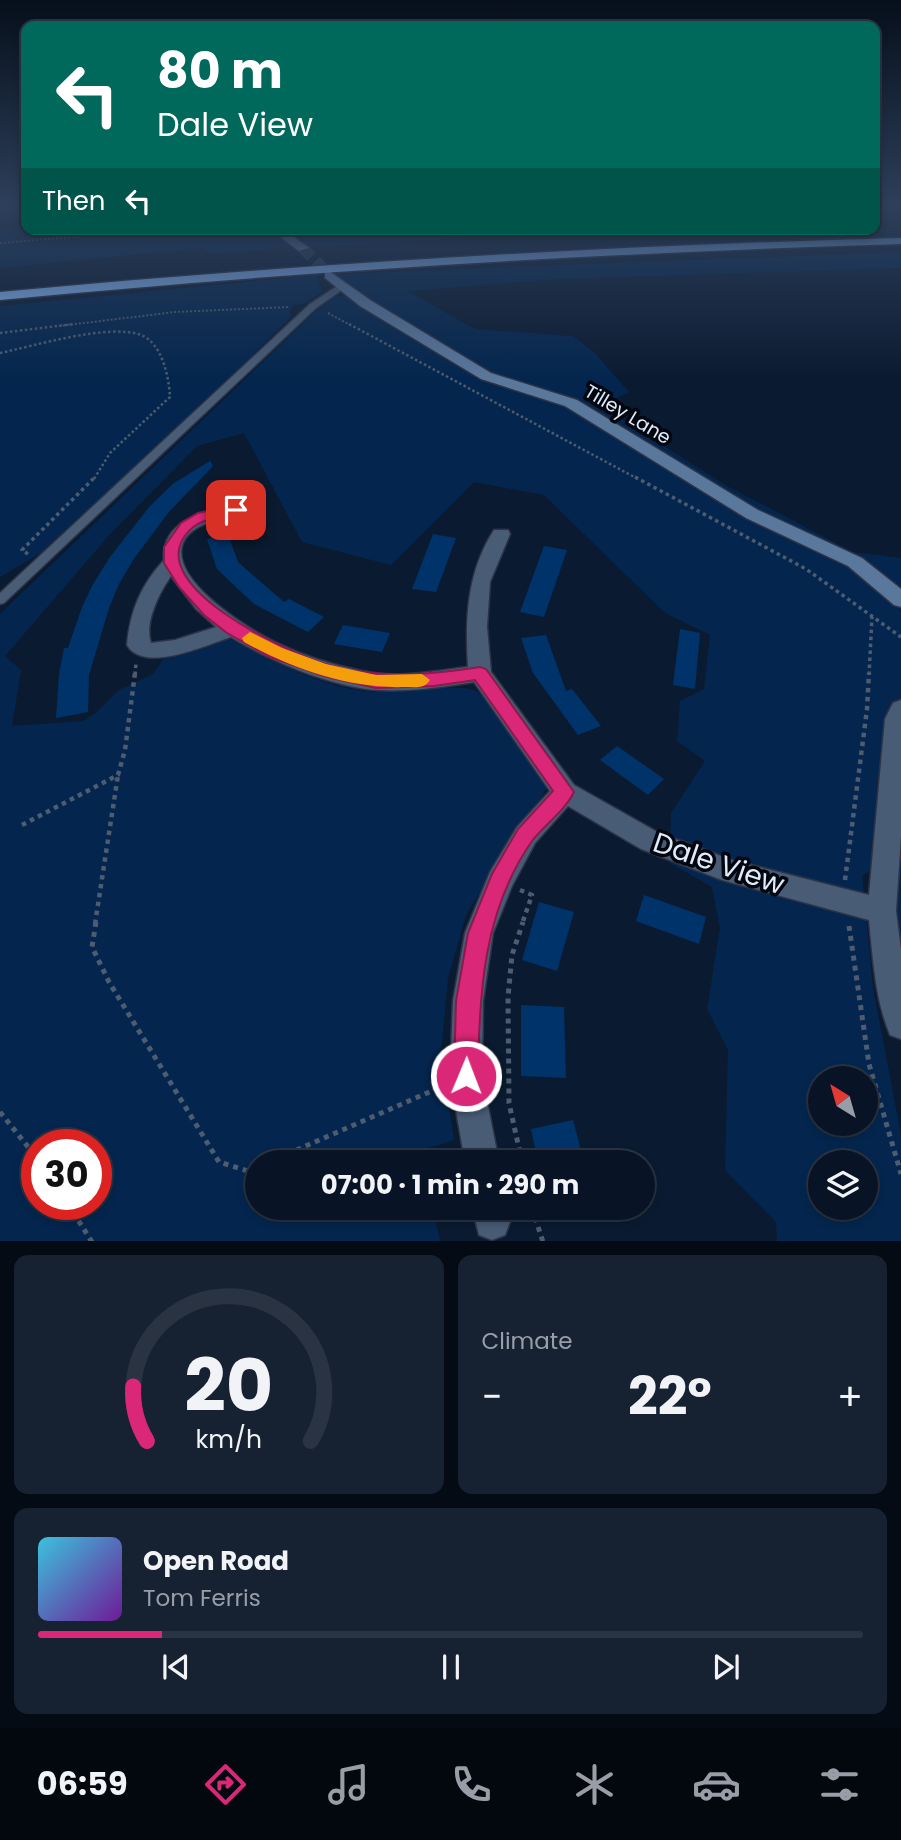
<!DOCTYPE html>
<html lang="en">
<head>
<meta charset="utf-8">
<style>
  :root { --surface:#081425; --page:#162132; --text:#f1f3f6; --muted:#989ea7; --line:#293342; --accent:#db2777 }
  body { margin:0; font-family:Poppins,sans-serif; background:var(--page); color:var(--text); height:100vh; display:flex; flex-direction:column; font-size:26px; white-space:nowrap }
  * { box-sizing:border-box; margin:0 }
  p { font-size:23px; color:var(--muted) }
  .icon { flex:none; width:38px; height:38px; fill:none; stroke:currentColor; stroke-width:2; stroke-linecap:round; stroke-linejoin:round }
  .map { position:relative; height:1241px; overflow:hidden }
  .side { display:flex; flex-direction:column; gap:14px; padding:14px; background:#040b14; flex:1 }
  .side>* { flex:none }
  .hud { position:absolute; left:21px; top:21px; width:859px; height:214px; border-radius:14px; box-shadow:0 4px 10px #0003,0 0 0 2px var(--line); background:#00695c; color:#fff; overflow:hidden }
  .needle { width:46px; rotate:323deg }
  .fabs { position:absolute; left:808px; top:1066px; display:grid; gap:14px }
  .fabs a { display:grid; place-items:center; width:70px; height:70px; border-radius:50%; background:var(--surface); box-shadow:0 4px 10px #0003,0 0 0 2px var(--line); font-size:35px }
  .speed { position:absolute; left:21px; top:1129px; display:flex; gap:14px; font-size:35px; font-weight:700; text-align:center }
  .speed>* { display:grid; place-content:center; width:91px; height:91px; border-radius:50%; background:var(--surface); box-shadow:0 4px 10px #0003,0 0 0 2px var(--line); line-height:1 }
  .speed .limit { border:10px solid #d22; background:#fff; color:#111 }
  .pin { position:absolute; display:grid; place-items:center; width:60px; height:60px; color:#fff; margin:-30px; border-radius:14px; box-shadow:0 4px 10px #0006 }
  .me { position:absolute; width:77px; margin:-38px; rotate:1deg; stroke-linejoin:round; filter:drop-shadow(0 0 5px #0008) }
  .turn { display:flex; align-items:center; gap:24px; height:147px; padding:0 21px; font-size:32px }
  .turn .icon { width:91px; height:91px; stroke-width:2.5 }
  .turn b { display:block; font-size:49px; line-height:60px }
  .then { display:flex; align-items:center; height:66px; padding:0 21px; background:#0003; gap:14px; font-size:26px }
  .big { font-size:52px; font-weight:700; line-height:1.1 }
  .side .tile { flex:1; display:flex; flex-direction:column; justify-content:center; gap:10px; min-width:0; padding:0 24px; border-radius:14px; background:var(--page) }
  .side .dial { align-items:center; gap:0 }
  .dial svg { height:182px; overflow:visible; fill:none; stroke:var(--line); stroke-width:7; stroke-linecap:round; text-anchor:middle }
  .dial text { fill:var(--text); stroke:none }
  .song { display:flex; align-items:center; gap:21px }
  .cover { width:84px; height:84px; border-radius:10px; background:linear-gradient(135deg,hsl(190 70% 55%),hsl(280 70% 35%)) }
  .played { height:7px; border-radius:4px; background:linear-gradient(90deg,var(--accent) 15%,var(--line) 15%) }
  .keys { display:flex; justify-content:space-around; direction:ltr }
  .heat { display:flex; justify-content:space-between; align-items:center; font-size:38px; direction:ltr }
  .side .tiles { flex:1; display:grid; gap:14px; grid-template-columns:1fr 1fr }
  .tile:last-child { grid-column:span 2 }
  .trip { position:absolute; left:245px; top:1150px; width:410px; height:70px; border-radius:35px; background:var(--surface); box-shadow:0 4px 10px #0003,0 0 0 2px var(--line); font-weight:700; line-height:70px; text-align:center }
  .menu { display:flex; height:112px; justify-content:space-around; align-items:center; background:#03080f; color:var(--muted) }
  .menu .icon { width:49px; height:49px }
  .menu .current { color:var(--accent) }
  .menu b { font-size:32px; color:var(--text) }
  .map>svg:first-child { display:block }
  .green { fill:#04264e; fill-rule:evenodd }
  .building { fill:#003369 }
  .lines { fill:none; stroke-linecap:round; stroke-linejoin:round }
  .secondary-tunnel { stroke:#2a3a4f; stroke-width:12; stroke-dasharray:12 6; stroke-linecap:butt }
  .lane-casing { stroke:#2d3345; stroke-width:3 }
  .street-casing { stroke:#2d3345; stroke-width:3 }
  .secondary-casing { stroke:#2d3345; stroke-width:3 }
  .highway-casing { stroke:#2d3345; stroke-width:3 }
  .path-far4 { stroke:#4d5c70; stroke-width:2; stroke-dasharray:2 2; stroke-linecap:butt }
  .path-far3 { stroke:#4d5c70; stroke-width:2.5; stroke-dasharray:2.5 2.5; stroke-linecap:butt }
  .path-far2 { stroke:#4d5c70; stroke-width:3.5; stroke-dasharray:3.5 3.5; stroke-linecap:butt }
  .path-far1 { stroke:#4d5c70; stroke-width:4.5; stroke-dasharray:4.5 4.5; stroke-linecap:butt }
  .path { stroke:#4d5c70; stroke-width:5; stroke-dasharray:5 5; stroke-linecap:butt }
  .lane { fill:#485c76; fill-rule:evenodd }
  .street { fill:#485c76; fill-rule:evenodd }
  .secondary { fill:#5a779c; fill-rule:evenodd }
  .highway { fill:#85b5f3; fill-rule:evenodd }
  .route { fill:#db2777; stroke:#8e194d; stroke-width:2 }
  .slow { fill:#f59e0b }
  .labels { text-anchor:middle; stroke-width:7; stroke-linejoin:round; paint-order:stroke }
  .far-street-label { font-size:19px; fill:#dfebfb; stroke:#02060f }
  .near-street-label { font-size:28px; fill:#dfebfb; stroke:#02060f }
</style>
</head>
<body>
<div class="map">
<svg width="901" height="1242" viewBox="0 0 901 1242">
  <rect width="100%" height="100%" fill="#0a1b31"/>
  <g class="green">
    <path d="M100 229H267L290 247 212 254 203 248 0 268V230L85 232Z"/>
    <path d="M283 229H295L310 234 321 229H598L310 248Z"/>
    <path d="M901 252V268L556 279 408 291 475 329 573 336 594 352 629 392 601 406 727 486 853 552 901 558V599L896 602 901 613V986L875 868 862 876 873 988 901 1135V1241H777L776 1222 725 1170 728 1050 707 1009 720 928 712 887 670 863 671 813 705 761 677 741 680 701 704 689 710 635 665 613 544 495 474 482 391 565 302 542 244 433 197 446 111 533 5 656 21 670 12 726 83 721 97 712 119 690 153 674 164 658 229 638C276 663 333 694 389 692 408 691 465 683 478 692 498 706 532 764 547 786L539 803 522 822 466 915 448 978 441 1054 454 1140 422 1150 424 1162H257V1208H433L440 1241 0 1242V614L315 312 335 297 356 293 335 274ZM821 1078H866V1124H821ZM37 1144H96V1204H37ZM821 1162H866V1208H821Z"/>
    <path d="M317 275 322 292 304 304 293 305 290 310 291 317 219 388 41 553 0 577V306Z"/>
  </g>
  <g class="building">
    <path d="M210 461 213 466 168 513 133 560 119 584 109 608 89 675 88 712 56 718 59 674 64 648H68L82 607 93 584 110 557 150 506 174 483Z"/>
    <path d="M228 534 238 562 284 602 289 599 324 617 308 632 254 604 217 569 207 539Z"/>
    <path d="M433 534 456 538 436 592 412 589Z"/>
    <path d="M544 546 567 550 544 617 520 612Z"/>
    <path d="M343 625 390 633 382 652 334 644Z"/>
    <path d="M680 629 700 633 695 689 673 685Z"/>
    <path d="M546 635 566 691 572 689 601 726 578 735 533 673 521 638Z"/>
    <path d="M617 746 664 779 648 795 600 760Z"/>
    <path d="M644 895 706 917 699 944 636 921Z"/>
    <path d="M539 902 574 912 557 971 522 960Z"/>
    <path d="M521 1005 564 1007 566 1078 521 1076Z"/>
    <path d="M573 1120 584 1162H538L531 1129Z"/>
  </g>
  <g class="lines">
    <path class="secondary-tunnel" d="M303 248 329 275"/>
    <g class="lane-casing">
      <path id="lane" d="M339 285 346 287 316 308 4 603 0 604V593L310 304Z"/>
    </g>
    <g class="street-casing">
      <g id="street">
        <path d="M236 505 245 510 242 514C225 518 196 522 185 539 162 577 251 631 277 643 304 656 333 665 362 671 397 679 434 671 468 667 465 618 467 572 494 530H508L510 534 490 582 487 627 491 672 574 785 659 833 732 860 869 895 885 719 893 703 901 700V836L896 911 901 950V1039L890 1035C875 999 873 959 869 920L722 880 641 849 568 806 535 843 512 886 493 933 483 1001 482 1076 499 1162H465L450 1076 453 1001 465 933 490 872 517 827 550 791 474 682C443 687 410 692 377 690 332 687 270 661 231 637 206 645 144 674 127 645 130 611 141 585 164 560 161 519 205 512 236 505ZM171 576 196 609 216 627 175 640 151 643C144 623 159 593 171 576Z"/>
        <path d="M472 1208H508L510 1222 505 1235 492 1240 479 1235Z"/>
      </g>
    </g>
    <g class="secondary-casing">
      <g id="secondary">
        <path d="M270 229H283L309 248 299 251Z"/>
        <path d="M329 271 370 300 491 373 577 400 758 510 862 558 901 589V607L894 605 848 566 746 518 565 406 481 379 360 306 325 278V272Z"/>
      </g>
    </g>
    <g class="highway-casing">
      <path id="highway" d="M901 238V244C600 253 300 271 0 300V292C300 264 600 246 901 238Z"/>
    </g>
    <g class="path-far4">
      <path d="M0 243 171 229"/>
      <path d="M328 313 352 326"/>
      <path d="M59 326 175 312 290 307"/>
    </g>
    <g class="path-far3">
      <path d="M349 324 638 479"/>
      <path d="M0 333 74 324"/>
      <path d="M0 353C34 346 109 323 141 335 162 343 169 377 170 397L110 453 94 479"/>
    </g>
    <g class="path-far2">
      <path d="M635 477 806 569 901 637"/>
      <path d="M28 554 22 550 95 477"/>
      <path d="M135 675 136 663"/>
      <path d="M869 675 872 617"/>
    </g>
    <g class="path-far1">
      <path d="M22 825 118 775 125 750 135 673"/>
      <path d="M845 880 867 709 869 673"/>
      <path d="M520 890 532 895 522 924"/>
      <path d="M95 924 118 775"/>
    </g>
    <g class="path">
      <path d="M96 922 92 947 109 982 219 1162 248 1171 257 1167"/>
      <path d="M849 926 869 1064 901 1174"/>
      <path d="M0 1112 37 1158"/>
      <path d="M269 1162 441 1087"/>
      <path d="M522 1162 509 1103 508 997 512 955 523 922"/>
      <path d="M68 1204 92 1242"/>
      <path d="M532 1208 543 1242"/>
    </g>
    <use href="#lane" class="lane"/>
    <use href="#street" class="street"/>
    <use href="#secondary" class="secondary"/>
    <use href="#highway" class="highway"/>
  </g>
  <linearGradient id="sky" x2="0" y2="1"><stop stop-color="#060f1b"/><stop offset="0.54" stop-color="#2d3f5a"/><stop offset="1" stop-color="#2d3f5a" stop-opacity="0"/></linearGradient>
  <rect width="901" height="379" fill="url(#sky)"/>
  <path class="route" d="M236 505 242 510 240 513C224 517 203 517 190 530 136 583 288 653 326 664 379 680 426 675 480 667L486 669 574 792C565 811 545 824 532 841 483 911 479 994 478 1076L475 1085 466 1088 458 1085 454 1076 456 1001 468 933 492 874 518 829 553 791 475 680 434 686 376 688 324 676 270 657 227 633 204 615 179 587 164 563V547L181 523 198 513Z"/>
  <path class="slow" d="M250 632 282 648 326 664 376 675 422 674 430 680C425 689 415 687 405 687 349 689 293 669 244 642L242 638Z"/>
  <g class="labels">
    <g class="far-street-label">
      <text transform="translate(628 414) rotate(31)" y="7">Tilley Lane</text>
    </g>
    <g class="near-street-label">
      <text transform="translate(719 863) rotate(19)" y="10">Dale View</text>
    </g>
  </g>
</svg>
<div class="fabs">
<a><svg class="needle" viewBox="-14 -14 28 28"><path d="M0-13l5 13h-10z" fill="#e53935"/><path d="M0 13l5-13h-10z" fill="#989ea7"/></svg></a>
<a><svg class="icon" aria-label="layers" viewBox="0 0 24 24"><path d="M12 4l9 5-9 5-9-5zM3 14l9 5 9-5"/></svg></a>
</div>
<div class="speed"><div class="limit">30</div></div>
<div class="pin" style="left:236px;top:510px;background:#d93025"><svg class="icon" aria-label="arrive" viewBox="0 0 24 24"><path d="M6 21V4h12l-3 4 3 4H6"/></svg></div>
<svg class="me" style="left:466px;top:1076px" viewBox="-20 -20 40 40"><circle r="17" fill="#db2777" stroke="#fff" stroke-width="3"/><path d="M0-11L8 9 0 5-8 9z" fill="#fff"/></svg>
<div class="trip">07:00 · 1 min · 290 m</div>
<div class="hud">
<div class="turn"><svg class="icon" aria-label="left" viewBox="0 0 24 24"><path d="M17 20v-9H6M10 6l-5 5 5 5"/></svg><div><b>80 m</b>Dale View</div></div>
<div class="then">Then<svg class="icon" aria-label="left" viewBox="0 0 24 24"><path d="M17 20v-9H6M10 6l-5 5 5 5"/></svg></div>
</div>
</div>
<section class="side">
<div class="tiles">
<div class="tile dial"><svg viewBox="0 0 100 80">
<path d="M14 69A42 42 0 1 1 86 69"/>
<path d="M14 69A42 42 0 0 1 8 45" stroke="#db2777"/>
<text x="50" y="56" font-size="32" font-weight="700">20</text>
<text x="50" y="72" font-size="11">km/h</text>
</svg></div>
<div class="tile"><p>Climate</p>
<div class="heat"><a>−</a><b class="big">22°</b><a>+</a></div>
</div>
<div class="tile">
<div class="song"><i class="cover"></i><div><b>Open Road</b><p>Tom Ferris</p></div></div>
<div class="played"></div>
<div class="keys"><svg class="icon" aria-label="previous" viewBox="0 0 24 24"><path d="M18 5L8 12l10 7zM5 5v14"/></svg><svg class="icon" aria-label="pause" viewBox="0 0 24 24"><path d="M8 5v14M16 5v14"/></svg><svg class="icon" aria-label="next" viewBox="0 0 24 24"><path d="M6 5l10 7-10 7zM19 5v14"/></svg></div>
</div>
</div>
</section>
<nav class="menu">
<b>06:59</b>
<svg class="icon current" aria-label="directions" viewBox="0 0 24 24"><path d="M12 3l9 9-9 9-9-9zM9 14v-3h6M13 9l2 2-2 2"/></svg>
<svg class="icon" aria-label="music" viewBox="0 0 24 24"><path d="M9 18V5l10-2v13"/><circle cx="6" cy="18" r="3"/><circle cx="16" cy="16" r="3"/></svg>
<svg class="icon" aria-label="phone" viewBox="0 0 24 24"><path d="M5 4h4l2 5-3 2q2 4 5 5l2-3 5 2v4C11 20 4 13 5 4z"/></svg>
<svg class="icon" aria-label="climate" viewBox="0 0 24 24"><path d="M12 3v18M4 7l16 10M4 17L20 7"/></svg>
<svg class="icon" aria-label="car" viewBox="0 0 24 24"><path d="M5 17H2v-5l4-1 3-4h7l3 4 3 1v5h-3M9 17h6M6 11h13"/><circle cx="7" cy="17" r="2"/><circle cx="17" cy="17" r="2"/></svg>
<svg class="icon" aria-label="filters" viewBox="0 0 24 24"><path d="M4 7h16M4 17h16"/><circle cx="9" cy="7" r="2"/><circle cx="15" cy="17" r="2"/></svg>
</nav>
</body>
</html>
